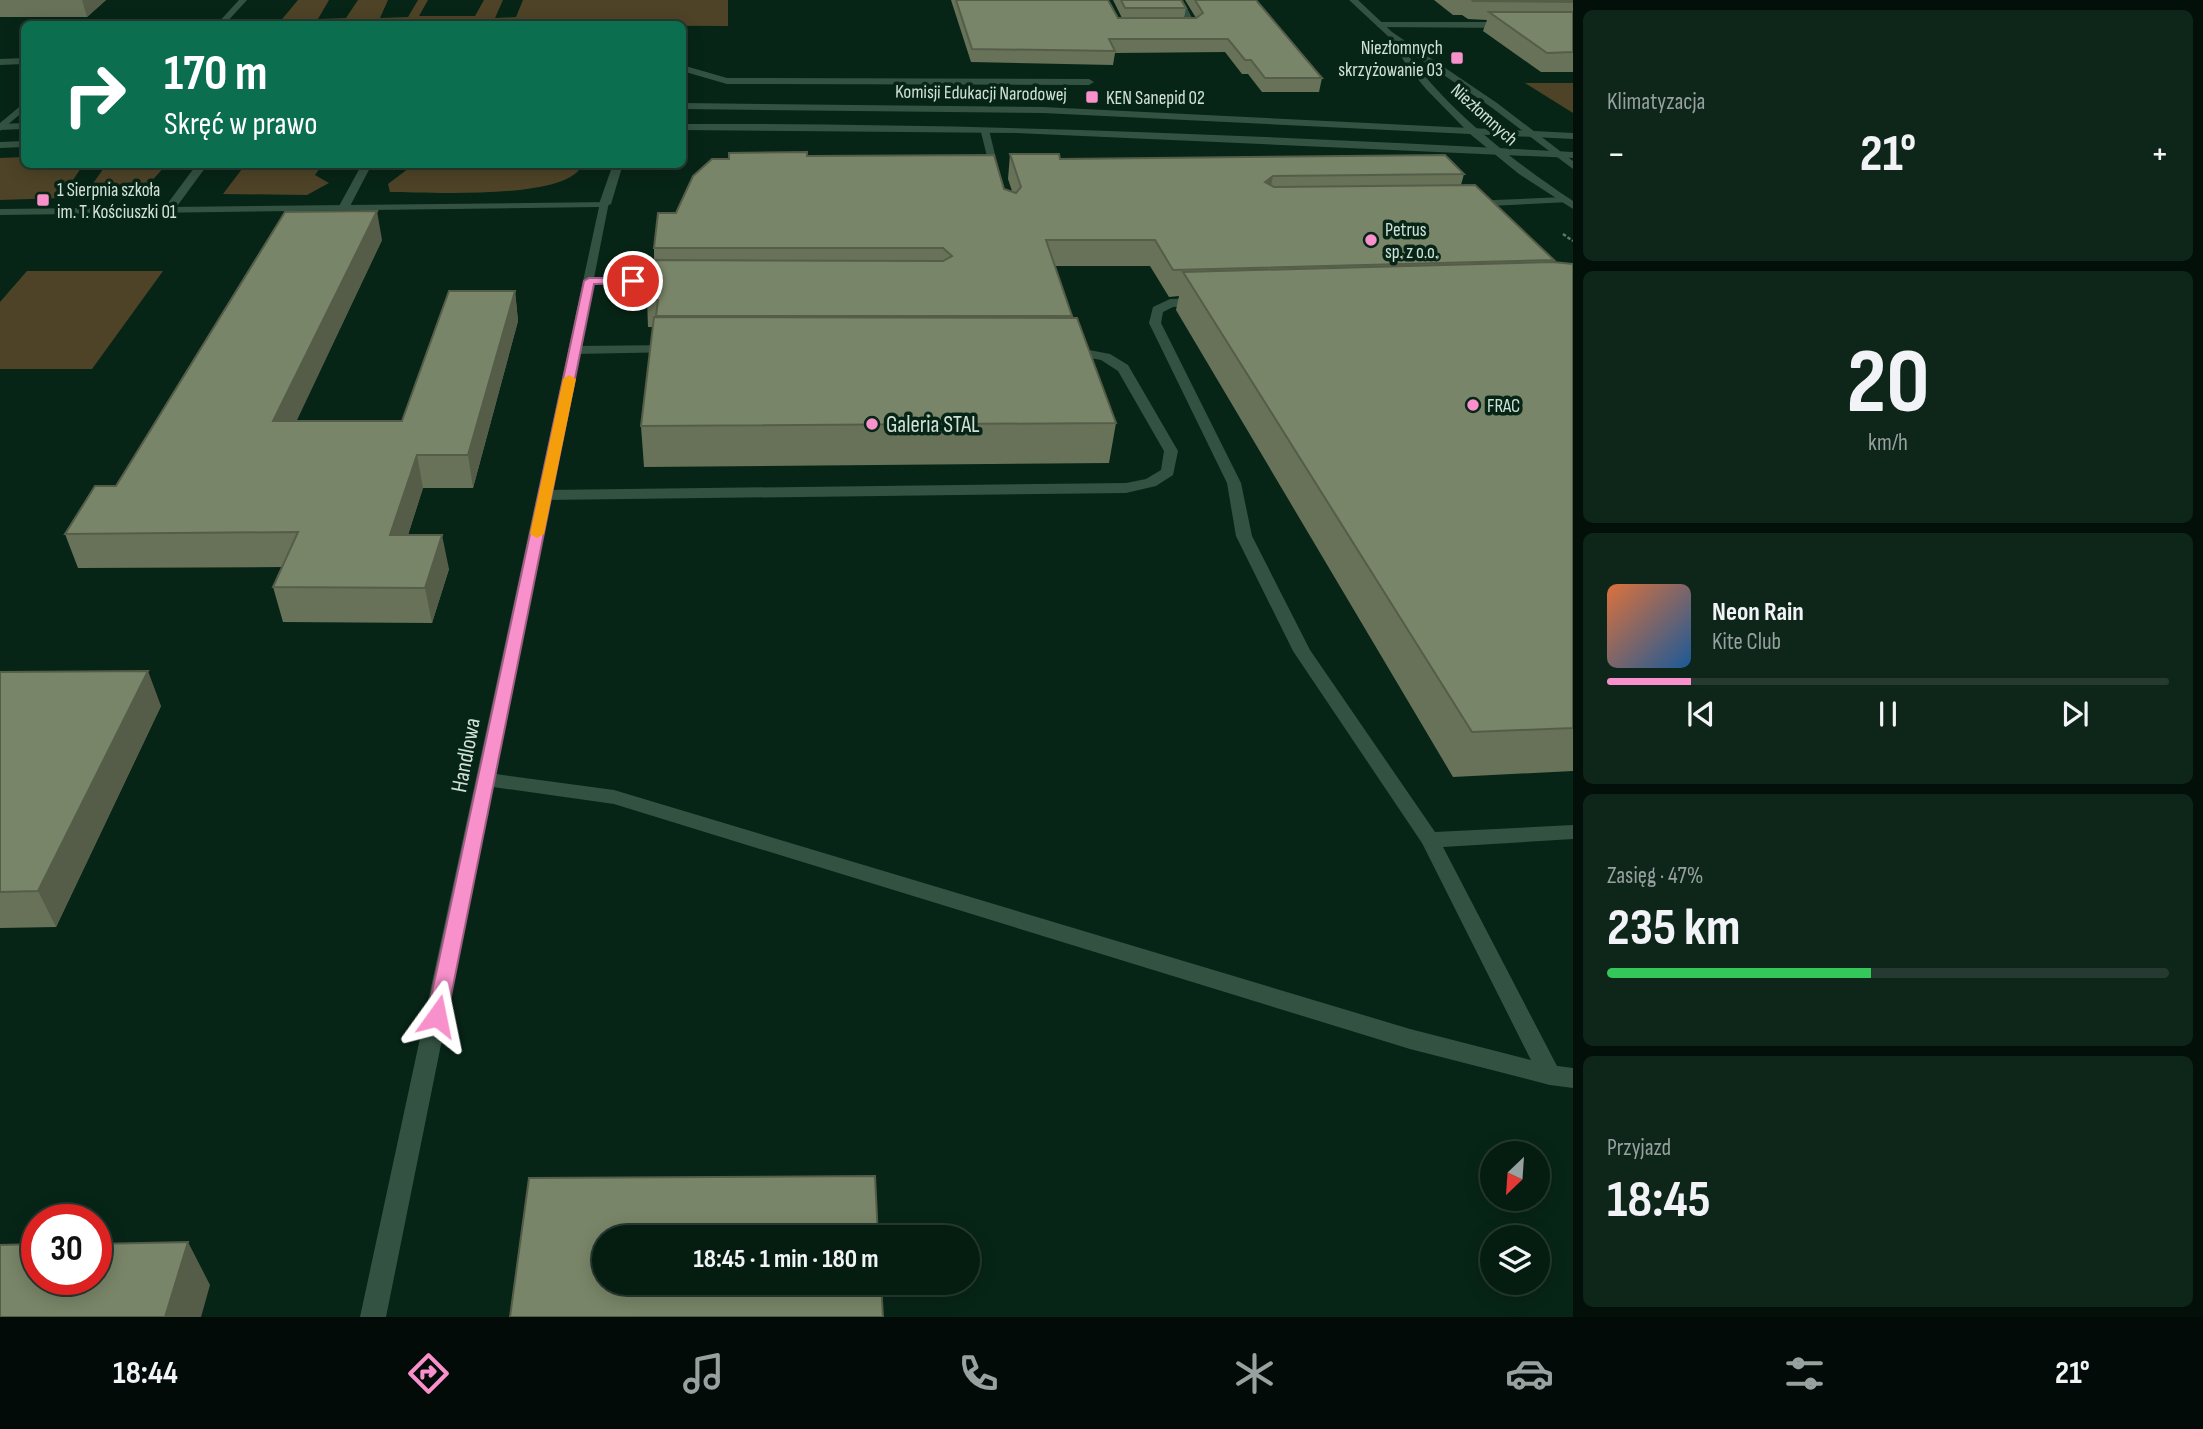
<!DOCTYPE html>
<html lang="pl">
<head>
<meta charset="utf-8">
<style>
  :root { --surface:#051c11; --page:#0e251a; --text:#f1f3f6; --muted:#97a19f; --line:#263a31; --accent:#f890cb }
  body { margin:0; font-family:"Sofia Sans Condensed",sans-serif; background:var(--page); color:var(--text); height:100vh; display:flex; flex-direction:column; font-size:26px; white-space:nowrap }
  * { box-sizing:border-box; margin:0 }
  p { font-size:23px; color:var(--muted) }
  .icon { flex:none; width:38px; height:38px; fill:none; stroke:currentColor; stroke-width:2; stroke-linecap:round; stroke-linejoin:round }
  .map { position:relative; flex:1; overflow:hidden }
  .panel { display:flex; flex-direction:column; gap:10px; padding:10px; background:#030f09; width:630px }
  .panel>* { flex:none }
  .banner { position:absolute; left:21px; top:21px; width:665px; height:147px; border-radius:10px; box-shadow:0 4px 18px #0003,0 0 0 2px var(--line); background:#0b6e4f; color:#fff; overflow:hidden }
  .needle { width:46px; rotate:205deg }
  .fabs { position:absolute; left:1480px; top:1141px; display:grid; gap:14px }
  .fabs a { display:grid; place-items:center; width:70px; height:70px; border-radius:50%; background:var(--surface); box-shadow:0 4px 18px #0003,0 0 0 2px var(--line); font-size:35px }
  .speed { position:absolute; left:21px; top:1204px; display:flex; gap:14px; font-size:35px; font-weight:700; text-align:center }
  .speed>* { display:grid; place-content:center; width:91px; height:91px; border-radius:50%; background:var(--surface); box-shadow:0 4px 18px #0003,0 0 0 2px var(--line); line-height:1 }
  .speed .limit { border:10px solid #d22; background:#fff; color:#111 }
  .pin { position:absolute; display:grid; place-items:center; width:60px; height:60px; color:#fff; margin:-30px; border:4px solid #fff; border-radius:50%; box-shadow:0 2px 7px #0007 }
  .me { position:absolute; width:77px; margin:-38px; rotate:12deg; stroke-linejoin:round; filter:drop-shadow(0 0 5px #0008) }
  .turn { display:flex; align-items:center; gap:24px; height:147px; padding:0 28px; font-size:32px }
  .turn .icon { width:91px; height:91px; stroke-width:2.5 }
  .turn b { display:block; font-size:49px; line-height:60px }
  .big { font-size:52px; font-weight:700; line-height:1.1 }
  .panel .tile { flex:1; display:flex; flex-direction:column; justify-content:center; gap:10px; min-width:0; padding:0 24px; border-radius:10px; background:var(--page) }
  .panel .dial { align-items:center; gap:0 }
  .dial b { font-size:91px; line-height:1 }
  .song { display:flex; align-items:center; gap:21px }
  .cover { width:84px; height:84px; border-radius:10px; background:linear-gradient(135deg,hsl(20 70% 55%),hsl(210 70% 35%)) }
  .played { height:7px; border-radius:4px; background:linear-gradient(90deg,var(--accent) 15%,var(--line) 15%) }
  .keys { display:flex; justify-content:space-around; direction:ltr }
  .heat { display:flex; justify-content:space-between; align-items:center; font-size:38px; direction:ltr }
  .charge { height:10px; border-radius:5px; background:linear-gradient(90deg,#34c759 47%,var(--line) 0) }
  .trip { position:absolute; left:592px; top:1225px; width:388px; height:70px; border-radius:35px; background:var(--surface); box-shadow:0 4px 18px #0003,0 0 0 2px var(--line); font-weight:700; line-height:70px; text-align:center }
  .tabs { display:flex; height:112px; justify-content:space-around; align-items:center; background:#020b07; color:var(--muted) }
  .tabs .icon { width:49px; height:49px }
  .tabs .on { color:var(--accent) }
  .tabs b { font-size:32px; color:var(--text) }
  main { display:flex; flex:1; min-height:0 }
  .map>svg:first-child { display:block }
  .green { fill:#4e4327 }
  .lines { fill:none; stroke-linecap:round; stroke-linejoin:round }
  .path { stroke:#60786b; stroke-width:2.5; stroke-dasharray:3.5 2; stroke-linecap:butt }
  .service { fill:#345242; fill-rule:evenodd }
  .minor { fill:#345242; fill-rule:evenodd }
  .tertiary { fill:#345242; fill-rule:evenodd }
  .secondary { fill:#345242; fill-rule:evenodd }
  .wall { fill:#687259 }
  .shaded-wall { fill:#555d49 }
  .building { fill:#798568; stroke:#555d49; stroke-width:2 }
  .route { fill:#f890cb; stroke:#a15e84; stroke-width:2 }
  .slow { fill:#f59e0b }
  .poi-dot { fill:#f890cb; stroke:#072517; stroke-width:2.5 }
  .labels { text-anchor:middle; stroke-width:7; stroke-linejoin:round; paint-order:stroke }
  .far-poi-label { font-size:19px; fill:#d1e1d7; stroke:#072517; text-anchor:start }
  .far-street-label { font-size:19px; fill:#d1e1d7; stroke:#072517 }
  .poi-label { font-size:23px; fill:#d1e1d7; stroke:#072517; text-anchor:start }
  .street-label { font-size:23px; fill:#d1e1d7; stroke:#072517 }
</style>
</head>
<body>
<main>
<div class="map">
<svg width="1573" height="1317" viewBox="0 0 1573 1317">
  <rect width="100%" height="100%" fill="#072517"/>
  <g class="green">
    <path d="M298 0H329L318 19 346 18 358 0H388L380 18 408 17 418 0H428L419 16H475L484 0H503L495 18 516 17 523 0H728V26L278 24Z"/>
    <path d="M1525 83H1573V113Z"/>
    <path d="M24 157V164L83 165 61 198 0 200V158Z"/>
    <path d="M582 164C572 201 425 192 390 192L388 184 413 165Z"/>
    <path d="M106 165V164L166 165 140 194 124 198 82 199Z"/>
    <path d="M245 165H322L315 175 329 183 307 195 223 194Z"/>
    <path d="M27 271H163L92 369H0V302Z"/>
  </g>
  <g class="lines">
    <path class="path" d="M1563 234 1573 241"/>
    <g class="service">
      <path d="M1380 22H1509L1513 25 1509 28 1377 27Z"/>
      <path d="M24 103V111L0 131V123Z"/>
      <path d="M980 128 989 130 1001 179 992 177Z"/>
      <path d="M197 164H208L172 213H164L162 211Z"/>
      <path d="M362 164H372L348 210H340L338 208Z"/>
      <path d="M1565 197 1569 198V202L1470 207 1464 204 1470 201Z"/>
      <path d="M589 277H673L679 281 673 285 585 284V278Z"/>
      <path d="M1199 298 1205 302 1203 305 1173 307 1163 312 1161 323 1241 483 1252 536 1310 650 1435 832 1573 825V839L1443 847 1558 1068 1562 1075 1558 1082 1550 1085 1542 1082 1422 843 1293 651 1236 536 1227 483 1149 323 1153 307 1170 299Z"/>
      <path d="M673 345 680 349 678 352 575 354 568 350 575 346Z"/>
      <path d="M1068 346 1110 354 1128 365 1178 451 1173 475 1156 486 1126 493 546 500 538 495 546 490 1126 483 1146 479 1161 470 1164 451 1118 371 1101 360 1063 353V347Z"/>
    </g>
    <g class="minor">
      <path d="M239 0H247L225 24H217Z"/>
      <path d="M1175 0H1183L1197 28H1177V24L1188 23Z"/>
      <path d="M24 58V64L0 65V59Z"/>
      <path d="M682 65 727 78 1089 79 1094 82 1089 85 727 84 682 71Z"/>
      <path d="M609 202 496 774 614 790 1410 1029 1550 1065 1573 1068V1088L1550 1085 1410 1049 614 804 493 787 386 1317H360L599 207 0 215V209Z"/>
    </g>
    <path class="tertiary" d="M1349 0H1358L1392 32 1497 103 1573 161V169L1491 107 1402 47C1447 110 1509 158 1573 201V209L1519 174 1470 134 1426 89 1407 66 1390 38Z"/>
    <g class="secondary">
      <path d="M682 103 1043 107 1573 133V139L1043 113 682 109Z"/>
      <path d="M24 123V129L0 130V124Z"/>
      <path d="M682 124C980 123 1276 136 1573 152V158L1016 133 682 130Z"/>
      <path d="M24 141V147L0 148V142Z"/>
      <path d="M613 164H623L611 204 605 207 599 204Z"/>
    </g>
  </g>
  <g class="wall">
    <path d="M0 0H106L87 17H0Z"/>
    <path d="M951 0H1108L1118 18H1122L1113 0H1181L1186 8 1184 18H1196L1185 0H1256L1322 78 1319 92H1262L1248 74H1242L1225 52 1115 53 1113 65 971 62Z"/>
    <path d="M1434 0H1573V72H1541L1483 31 1487 20 1468 19 1462 15H1453Z"/>
    <path d="M1010 154 1060 159 1464 174 1461 185 1554 260 1553 262 1573 264V771L1453 777 1176 310 1179 296 1169 297 1150 266H1055L1072 316V318L1116 423 1109 463 644 467 641 426 653 327H648L647 300 654 260V248L676 213 729 159 807 156 1004 189 1012 191 1008 179Z"/>
    <path d="M382 240 296 421H402L515 291 518 321 473 488H423L408 535 449 569 432 623 283 622 273 587 283 567 78 568 65 534Z"/>
    <path d="M0 672 161 706 56 927 0 928Z"/>
  </g>
  <g class="shaded-wall">
    <path d="M82 0H106L87 17Z"/>
    <path d="M1273 176 1268 200 1265 182Z"/>
    <path d="M377 211 382 240 281 454 273 421Z"/>
    <path d="M515 291 518 321 473 488 468 455Z"/>
    <path d="M417 455 423 488 397 569 390 535Z"/>
    <path d="M442 535 449 569 432 623 425 588Z"/>
    <path d="M148 671 161 706 56 927 38 891Z"/>
    <path d="M188 1242 210 1285 201 1317H165Z"/>
  </g>
  <g class="building">
    <path d="M956 0H1108L1118 18H1196L1203 13 1195 0H1256L1322 78H1265L1251 60H1245L1228 39H1109L1115 51 972 49Z"/>
    <path d="M1121 0H1181L1186 8H1125Z"/>
    <path d="M1472 0H1573V2L1473 1Z"/>
    <path d="M1489 12H1573V52L1547 53Z"/>
    <path d="M807 152V156L994 155 1004 189 1016 193 1021 187 1010 154H1059L1060 159 1445 155 1464 174 1273 176 1265 182 1274 187 1475 185 1554 260 1173 270 1155 240H1046L1072 316H656L658 300H647L652 260 943 261 952 256 943 248H654L658 213H676L693 176 712 159H729V153Z"/>
    <path d="M377 211 273 421H402L449 291H515L468 455H417L390 535H442L425 588 273 587 298 532 65 534 95 486H116L285 212Z"/>
    <path d="M1553 262 1573 264V728L1472 732 1183 272Z"/>
    <path d="M654 317 1077 318 1116 423 641 426Z"/>
    <path d="M148 671 38 891 0 892V672Z"/>
    <path d="M875 1176 878 1237H604V1283H881L883 1317H510L529 1178Z"/>
    <path d="M188 1242 165 1317H0V1245L37 1244V1279H96V1244Z"/>
  </g>
  <path class="route" d="M633 278 637 279V283L594 284 447 1016 444 1022 437 1024 430 1022 427 1016 584 281 589 278Z"/>
  <path class="slow" d="M569 375 576 379 544 534 537 538 530 534 563 379Z"/>
  <g class="poi-dot">
    <rect x="1450" y="51" width="14" height="14" rx="3.5"/>
    <rect x="1085" y="90" width="14" height="14" rx="3.5"/>
    <rect x="36" y="193" width="14" height="14" rx="3.5"/>
    <circle cx="1371" cy="240" r="7"/>
    <circle cx="1473" cy="405" r="7"/>
    <circle cx="872" cy="424" r="7"/>
  </g>
  <g class="labels">
    <g class="far-poi-label">
      <text x="1443" y="54" text-anchor="end">Niezłomnych<tspan x="1443" dy="22">skrzyżowanie 03</tspan></text>
      <text x="1106" y="104">KEN Sanepid 02</text>
      <text x="57" y="196">1 Sierpnia szkoła<tspan x="57" dy="22">im. T. Kościuszki 01</tspan></text>
      <text x="1385" y="236">Petrus<tspan x="1385" dy="22">sp. z o.o.</tspan></text>
      <text x="1487" y="412">FRAC</text>
    </g>
    <g class="far-street-label">
      <text transform="translate(981 92) rotate(1)" y="7">Komisji Edukacji Narodowej</text>
      <text transform="translate(1485 114) rotate(42)" y="7">Niezłomnych</text>
    </g>
    <g class="poi-label">
      <text x="886" y="432">Galeria STAL</text>
    </g>
    <g class="street-label">
      <text transform="translate(465 755) rotate(-79)" y="8">Handlowa</text>
    </g>
  </g>
</svg>
<div class="fabs">
<a><svg class="needle" viewBox="-14 -14 28 28"><path d="M0-13l5 13h-10z" fill="#e53935"/><path d="M0 13l5-13h-10z" fill="#97a19f"/></svg></a>
<a><svg class="icon" aria-label="layers" viewBox="0 0 24 24"><path d="M12 4l9 5-9 5-9-5zM3 14l9 5 9-5"/></svg></a>
</div>
<div class="speed"><div class="limit">30</div></div>
<div class="pin" style="left:633px;top:281px;background:#d93025"><svg class="icon" aria-label="arrive" viewBox="0 0 24 24"><path d="M6 21V4h12l-3 4 3 4H6"/></svg></div>
<svg class="me" style="left:437px;top:1016px" viewBox="-20 -20 40 40"><path d="M0-17L14 15 0 8-14 15z" fill="#f890cb" stroke="#fff" stroke-width="4"/></svg>
<div class="trip">18:45 · 1 min · 180 m</div>
<div class="banner">
<div class="turn"><svg class="icon" aria-label="right" viewBox="0 0 24 24"><path d="M7 20v-9h11M14 6l5 5-5 5"/></svg><div><b>170 m</b>Skręć w prawo</div></div>
</div>
</div>
<section class="panel">
<div class="tile"><p>Klimatyzacja</p>
<div class="heat"><a>−</a><b class="big">21°</b><a>+</a></div>
</div>
<div class="tile dial"><b>20</b><p>km/h</p></div>
<div class="tile">
<div class="song"><i class="cover"></i><div><b>Neon Rain</b><p>Kite Club</p></div></div>
<div class="played"></div>
<div class="keys"><svg class="icon" aria-label="previous" viewBox="0 0 24 24"><path d="M18 5L8 12l10 7zM5 5v14"/></svg><svg class="icon" aria-label="pause" viewBox="0 0 24 24"><path d="M8 5v14M16 5v14"/></svg><svg class="icon" aria-label="next" viewBox="0 0 24 24"><path d="M6 5l10 7-10 7zM19 5v14"/></svg></div>
</div>
<div class="tile"><p>Zasięg · 47%</p><b class="big">235 km</b><div class="charge"></div></div>
<div class="tile"><p>Przyjazd</p><b class="big">18:45</b></div>
</section>
</main>
<nav class="tabs">
<b>18:44</b>
<svg class="icon on" aria-label="directions" viewBox="0 0 24 24"><path d="M12 3l9 9-9 9-9-9zM9 14v-3h6M13 9l2 2-2 2"/></svg>
<svg class="icon" aria-label="music" viewBox="0 0 24 24"><path d="M9 18V5l10-2v13"/><circle cx="6" cy="18" r="3"/><circle cx="16" cy="16" r="3"/></svg>
<svg class="icon" aria-label="phone" viewBox="0 0 24 24"><path d="M5 4h4l2 5-3 2q2 4 5 5l2-3 5 2v4C11 20 4 13 5 4z"/></svg>
<svg class="icon" aria-label="climate" viewBox="0 0 24 24"><path d="M12 3v18M4 7l16 10M4 17L20 7"/></svg>
<svg class="icon" aria-label="car" viewBox="0 0 24 24"><path d="M5 17H2v-5l4-1 3-4h7l3 4 3 1v5h-3M9 17h6M6 11h13"/><circle cx="7" cy="17" r="2"/><circle cx="17" cy="17" r="2"/></svg>
<svg class="icon" aria-label="filters" viewBox="0 0 24 24"><path d="M4 7h16M4 17h16"/><circle cx="9" cy="7" r="2"/><circle cx="15" cy="17" r="2"/></svg>
<b>21°</b>
</nav>
</body>
</html>
